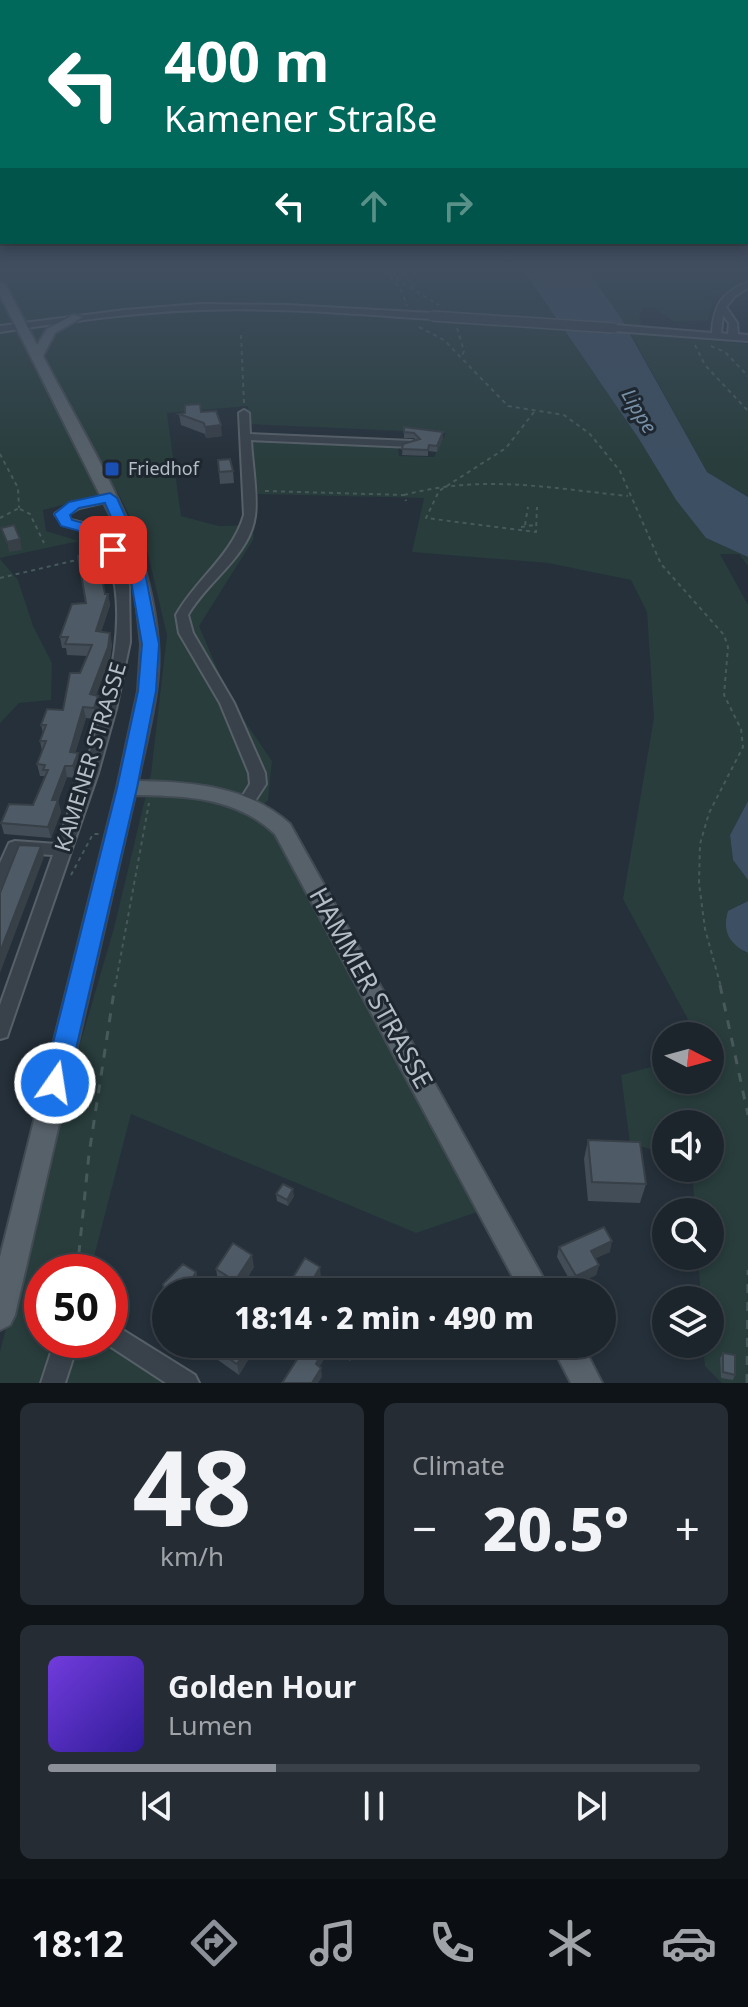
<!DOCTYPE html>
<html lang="en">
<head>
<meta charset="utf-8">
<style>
  :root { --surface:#1c242c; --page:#252c34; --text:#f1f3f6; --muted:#a0a4a9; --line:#3a4148; --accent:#8c9099 }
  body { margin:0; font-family:"Noto Sans",sans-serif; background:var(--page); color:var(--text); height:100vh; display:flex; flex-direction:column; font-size:30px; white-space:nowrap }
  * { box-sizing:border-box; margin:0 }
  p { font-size:26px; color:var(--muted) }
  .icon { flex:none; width:44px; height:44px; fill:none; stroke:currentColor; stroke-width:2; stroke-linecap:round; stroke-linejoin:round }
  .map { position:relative; height:1383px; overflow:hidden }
  .details { display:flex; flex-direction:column; gap:20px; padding:20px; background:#0f1418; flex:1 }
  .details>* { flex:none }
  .guide { position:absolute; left:0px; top:0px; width:748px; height:244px; box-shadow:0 4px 12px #0003,0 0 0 2px var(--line); background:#00695c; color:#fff; overflow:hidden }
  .needle { width:52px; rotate:96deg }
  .buttons { position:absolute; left:652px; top:1022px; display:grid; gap:16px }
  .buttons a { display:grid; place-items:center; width:72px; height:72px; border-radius:50%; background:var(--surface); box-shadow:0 4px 12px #0003,0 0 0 2px var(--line); font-size:40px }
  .speed { position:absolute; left:24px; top:1254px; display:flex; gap:16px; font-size:40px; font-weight:700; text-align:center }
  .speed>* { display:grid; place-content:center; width:104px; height:104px; border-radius:50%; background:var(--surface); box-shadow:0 4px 12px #0003,0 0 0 2px var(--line); line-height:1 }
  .speed .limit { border:12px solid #d22; background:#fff; color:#111 }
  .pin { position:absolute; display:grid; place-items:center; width:68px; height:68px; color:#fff; margin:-34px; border-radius:16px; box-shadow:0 4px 12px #0006 }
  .me { position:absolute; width:88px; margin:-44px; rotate:13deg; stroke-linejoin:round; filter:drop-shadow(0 0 6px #0008) }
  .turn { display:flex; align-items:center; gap:28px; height:168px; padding:0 32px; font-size:36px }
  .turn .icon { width:104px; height:104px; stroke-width:2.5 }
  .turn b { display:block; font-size:56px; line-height:68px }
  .lanes { display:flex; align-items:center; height:76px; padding:0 32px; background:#0003; justify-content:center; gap:40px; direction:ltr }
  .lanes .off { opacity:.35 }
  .big { font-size:60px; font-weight:800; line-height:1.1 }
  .details .tile { flex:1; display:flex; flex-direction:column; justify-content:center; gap:12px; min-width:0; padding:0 28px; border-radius:12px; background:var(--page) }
  .details .dial { align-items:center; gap:0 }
  .dial b { font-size:104px; line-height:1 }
  .song { display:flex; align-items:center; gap:24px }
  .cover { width:96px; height:96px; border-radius:12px; background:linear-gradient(135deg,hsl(260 70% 55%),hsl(250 70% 35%)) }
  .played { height:8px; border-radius:4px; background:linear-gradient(90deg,var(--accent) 35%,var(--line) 35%) }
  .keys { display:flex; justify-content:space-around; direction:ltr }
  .heat { display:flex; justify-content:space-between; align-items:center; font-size:44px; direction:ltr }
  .details .tiles { flex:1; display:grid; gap:20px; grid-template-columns:1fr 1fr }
  .tile:last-child { grid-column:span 2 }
  .trip { position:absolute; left:152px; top:1278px; width:464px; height:80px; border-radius:40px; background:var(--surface); box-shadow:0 4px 12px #0003,0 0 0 2px var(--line); font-weight:800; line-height:80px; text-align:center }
  .tab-bar { display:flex; height:128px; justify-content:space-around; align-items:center; background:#0b0e12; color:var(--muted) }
  .tab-bar .icon { width:56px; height:56px }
  .tab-bar .selected { color:var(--accent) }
  .tab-bar b { font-size:36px; color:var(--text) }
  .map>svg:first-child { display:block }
  .green { fill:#283d3c }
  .water { fill:#3d4f62 }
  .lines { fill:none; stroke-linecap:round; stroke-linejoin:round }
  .minor-casing { stroke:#576068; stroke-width:4 }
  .major-casing { stroke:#424b53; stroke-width:4 }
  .path-far1 { stroke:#47595a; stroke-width:2; stroke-dasharray:4 4; stroke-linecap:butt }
  .path { stroke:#47595a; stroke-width:3; stroke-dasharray:9 9; stroke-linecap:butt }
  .minor { fill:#39424b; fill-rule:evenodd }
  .major { fill:#57616a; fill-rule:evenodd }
  .minor-bridge-casing { stroke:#576068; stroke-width:12; stroke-linecap:butt }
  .minor-bridge { stroke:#39424b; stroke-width:9 }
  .wall { fill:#434d57 }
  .shaded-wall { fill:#373f47 }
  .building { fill:#4e5a65; stroke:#373f47; stroke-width:2 }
  .route { fill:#1a73e8; stroke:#114b97; stroke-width:2 }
  .transit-dot { fill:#1a4fb4; stroke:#1e272f; stroke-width:3 }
  .labels { text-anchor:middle; stroke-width:6; stroke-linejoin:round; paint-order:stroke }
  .far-poi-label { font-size:18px; fill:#b5bdc6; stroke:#1e272f; text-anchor:start }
  .far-water-label { font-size:20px; font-style:italic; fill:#7890a7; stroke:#1e272f }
  .street-label { font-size:22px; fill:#b5bdc6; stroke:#1e272f }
  .near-street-label { font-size:26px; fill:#b5bdc6; stroke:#1e272f }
</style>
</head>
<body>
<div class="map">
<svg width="748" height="1383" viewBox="0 0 748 1383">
  <rect width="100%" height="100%" fill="#25303a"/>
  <g class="green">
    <path d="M0 271H524L639 439 676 500 706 538 748 557V566L739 554H720L748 605V801L730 835 733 860 748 880V901L739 905 744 952 748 953V1383H722L705 1366 703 1344H710V1300H701L698 1256H710V1212H695L692 1168H710V1124H666V1154L630 1143 621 1075 666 1063V1080H710V1036H697L623 899 654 718 647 612 631 580 548 563 412 552 424 498 251 494 249 440 398 446 399 456 434 457 446 433 249 424 248 406 167 413 181 516 219 526 254 525 253 540 199 626 231 701 272 761 268 800 258 809 273 818 489 1208 416 1233 131 1114 90 1272H42V1340H73L72 1348H128L179 1383H0V1352L58 1119 114 928 151 774 167 635 147 550 117 491 43 510 46 531 79 541 0 558Z"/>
    <path d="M581 271H748V281L713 297 708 320 674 322 653 307 643 308 639 314 642 326 624 323 595 281Z"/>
    <path d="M631 334 748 344V497L707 472Z"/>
    <path d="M0 559 18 580 33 626 52 663 51 700 19 703 0 723Z"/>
  </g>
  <g class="water">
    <path d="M524 271H581L595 281 621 318 707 472 748 497V557L706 538 676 500 639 439Z"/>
    <path d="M748 801V880L733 860 730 835Z"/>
    <path d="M748 901V953C729 944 722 931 728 911Z"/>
  </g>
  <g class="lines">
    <g class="minor-casing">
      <g id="minor">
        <path d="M748 282V288L735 296 726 307 737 323 738 334 748 335V341L614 331 610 328 614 325 712 333C714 305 721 293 748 282ZM723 315 729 323 728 334 721 333Z"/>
        <path d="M200 304 287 305 432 313 436 316 432 319C355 314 278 307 200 310 133 312 66 322 0 332V326L125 310Z"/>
        <path d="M244 410 249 413 250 434 412 441 417 444 412 447 251 440C252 462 258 496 255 516 250 556 207 581 188 615L193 633 234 703 265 773 266 784 251 807H241L238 803 250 784 249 773 220 703 179 633 176 615C196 579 232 556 244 515L239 413Z"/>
        <path d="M110 495 116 498 114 500 79 508 67 515 71 520 102 528 114 540 129 585 130 642 116 709 98 773 9 1031 7 1037 0 1039V1005L53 855 20 853 6 888 0 889V863L9 843 15 841 57 844C85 766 136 645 110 564 108 557 106 547 102 541 94 529 76 529 63 525L55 514 71 503Z"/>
        <path d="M110 1322 195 1375 199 1383H166L102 1341 110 1340Z"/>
        <path d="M55 1340H79L65 1383H41Z"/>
      </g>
    </g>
    <g class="major-casing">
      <g id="major">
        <path d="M0 281 5 284 37 345 47 329 73 315 83 317 55 333 43 356C90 447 151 537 158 642 162 688 147 736 138 781 193 782 248 786 290 824L551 1292H521L275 834C236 797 187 796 135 795L15 1315 10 1325 0 1330V1257L117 788 138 691 141 644 134 583 118 531 0 295Z"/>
        <path d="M551 1344H582L602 1383H571Z"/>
      </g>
    </g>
    <g class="path-far1">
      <path d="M385 271 401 289 407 306"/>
      <path d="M403 271 415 288"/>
      <path d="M389 275 439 305"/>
      <path d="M419 327 444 340 508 406 564 415 590 434 620 471 661 564 724 635 728 647 724 695 741 729 743 747 709 813 700 844 699 883 705 929 721 987"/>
      <path d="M457 328 464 351 462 356"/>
      <path d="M241 335 244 403"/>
      <path d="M695 345 705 365 748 411"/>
      <path d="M711 346 725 352 748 376"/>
      <path d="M534 412 506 448 439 491 426 518 536 532 537 507"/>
      <path d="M0 454 18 488 19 508"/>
      <path d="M265 491 404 495 406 501"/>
      <path d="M404 495C483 474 548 488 628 496"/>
      <path d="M20 509 30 514 44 543"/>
      <path d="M0 518 19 508"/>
      <path d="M525 525 528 507"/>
      <path d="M521 527 534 525"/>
      <path d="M0 578 81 559"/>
      <path d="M71 875 93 834H99"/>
      <path d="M115 987 149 803"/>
    </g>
    <g class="path">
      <path d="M720 985 748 1115"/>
      <path d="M77 1272 89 1154 115 985"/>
      <path d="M747 1383 748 1270"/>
    </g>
    <use href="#minor" class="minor"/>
    <use href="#major" class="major"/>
    <g class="minor-bridge-casing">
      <path id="minor-bridge" d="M432 316 614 328"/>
    </g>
    <use href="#minor-bridge" class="minor-bridge"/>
  </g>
  <g class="wall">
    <path d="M201 412 222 436 206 438 205 434 181 425 179 414Z"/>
    <path d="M404 427 443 438 437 452 428 451V456L402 455 403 444 415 440 414 438H404Z"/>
    <path d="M218 460 233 471 234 483 220 484Z"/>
    <path d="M80 550 105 594H108L110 605 101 632 112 644 110 658 96 695 100 707 97 719 86 718 75 753 80 764 75 778 67 777 58 801 61 812 51 838 4 834 1 823 33 805 45 776H40L37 764 42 751 40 741 43 733 41 725 63 710 87 656 67 655 66 648H62L60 637 86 603Z"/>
    <path d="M588 1140 646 1184 640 1203 588 1201 584 1159Z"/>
    <path d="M276 1194 294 1196 288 1206 277 1201Z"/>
    <path d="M559 1247 610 1252 595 1258 599 1265 596 1275 573 1286 557 1257Z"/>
    <path d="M183 1264 196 1272 199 1284 197 1287 206 1292H166V1322L158 1317 154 1305 164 1292 163 1284Z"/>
    <path d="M254 1267 239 1291 241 1292H235L218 1281 216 1269Z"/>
    <path d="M343 1344H360L350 1361 340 1354V1349Z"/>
    <path d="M255 1348 239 1375 218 1360 216 1350Z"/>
    <path d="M723 1353 735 1375 733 1380 721 1378 720 1358Z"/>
  </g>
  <g class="shaded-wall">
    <path d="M221 425 222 436 206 438 205 427Z"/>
    <path d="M443 432V438L437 452V446Z"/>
    <path d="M20 539 22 550 9 552 7 542Z"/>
    <path d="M108 594 110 605 98 642 96 631Z"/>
    <path d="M110 633 112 644 110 658 92 705 90 694Z"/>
    <path d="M98 696 100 707 97 719 94 708Z"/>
    <path d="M83 707 86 718 72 764 70 752Z"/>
    <path d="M78 753 80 764 75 778 73 766Z"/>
    <path d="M65 766 67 777 58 801 61 812 51 838 48 827 52 800Z"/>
    <path d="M41 846 44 857 0 973V952Z"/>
    <path d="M293 1189 294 1196 288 1206 287 1200Z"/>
    <path d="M612 1241 610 1252 588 1262 591 1251Z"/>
    <path d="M252 1255 254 1267 237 1292 235 1281Z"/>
    <path d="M599 1265 596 1275 573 1286 576 1276Z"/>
    <path d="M320 1267 321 1278 312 1292H306Z"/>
    <path d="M196 1272 199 1284 194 1292 190 1282Z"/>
    <path d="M250 1344H255V1348L239 1375 237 1364Z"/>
    <path d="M357 1344H360V1345L350 1361V1355Z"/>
    <path d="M325 1346 326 1356 316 1373V1364Z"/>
    <path d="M321 1368 322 1377 318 1383H312Z"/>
  </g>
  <g class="building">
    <path d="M200 404 201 412 216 411 221 425 205 427 204 423 179 414 185 413V405Z"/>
    <path d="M404 427 443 432 437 446 429 445 428 450 402 449 403 444 420 439 414 433 404 432Z"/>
    <path d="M230 459 233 471 219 472 218 460Z"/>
    <path d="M14 525 20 539 7 542 1 528Z"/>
    <path d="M91 546 100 567 105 594H108L96 631 110 633 108 647 90 694 98 696 94 708 83 707 70 752 78 753 73 766H65L52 800H58L48 827 1 823 9 804 33 805 48 770H43L45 765 37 764 46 741H40L46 725H41L47 709 63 710 70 673H80L92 645 65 644 68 637H60L72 604 86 603 78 556 81 555 80 550Z"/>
    <path d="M19 845 41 846 0 952V893Z"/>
    <path d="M588 1140 640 1142 646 1184 592 1182Z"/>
    <path d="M283 1184 293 1189 287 1200 276 1194Z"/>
    <path d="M604 1227 612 1241 591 1251 599 1265 576 1276 559 1247Z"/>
    <path d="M233 1243 252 1255 235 1281 216 1269Z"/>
    <path d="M305 1258 320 1267 306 1292H284Z"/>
    <path d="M183 1264 196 1272 190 1282 206 1292H166V1313L154 1305 164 1292 163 1284Z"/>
    <path d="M219 1344H250L237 1364 216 1350Z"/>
    <path d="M307 1344H321L325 1346 316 1364 321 1368 312 1383H282Z"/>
    <path d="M343 1344H357L350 1355 340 1349Z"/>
    <path d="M723 1353 735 1355V1375L723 1372Z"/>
  </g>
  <linearGradient id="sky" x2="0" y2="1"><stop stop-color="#141a20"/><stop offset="0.58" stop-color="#404e60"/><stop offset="1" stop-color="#404e60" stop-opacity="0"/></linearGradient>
  <rect width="748" height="465" fill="url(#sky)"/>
  <path class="route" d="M110 493 117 498 141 552 159 644 156 691 137 788 68 1083 64 1091 55 1095 46 1091 43 1083 117 788 138 691 142 644 126 552 105 503 79 508 70 515 72 520 109 530 121 550 113 555 107 554 98 536 61 526 54 514 69 502Z"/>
  <rect class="transit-dot" x="104" y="461" width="16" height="16" rx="4"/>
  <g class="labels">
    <g class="far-poi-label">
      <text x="128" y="475">Friedhof</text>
    </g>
    <g class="far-water-label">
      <text transform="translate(639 411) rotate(59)" y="7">Lippe</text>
    </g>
    <g class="street-label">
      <text transform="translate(90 757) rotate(-73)" y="8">KAMENER STRASSE</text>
    </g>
    <g class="near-street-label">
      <text transform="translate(371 988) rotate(61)" y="9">HAMMER STRASSE</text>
    </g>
  </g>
</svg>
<div class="buttons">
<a><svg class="needle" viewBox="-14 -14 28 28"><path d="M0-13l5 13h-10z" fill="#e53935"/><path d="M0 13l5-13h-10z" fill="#a0a4a9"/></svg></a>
<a><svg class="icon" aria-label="sound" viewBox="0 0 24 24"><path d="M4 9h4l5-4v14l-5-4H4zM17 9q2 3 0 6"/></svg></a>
<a><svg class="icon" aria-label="search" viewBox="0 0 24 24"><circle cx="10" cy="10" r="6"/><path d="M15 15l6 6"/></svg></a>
<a><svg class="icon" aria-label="layers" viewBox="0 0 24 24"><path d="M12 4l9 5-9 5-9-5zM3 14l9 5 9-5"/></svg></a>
</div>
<div class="speed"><div class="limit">50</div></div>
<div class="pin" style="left:113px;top:550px;background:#d93025"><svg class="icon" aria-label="arrive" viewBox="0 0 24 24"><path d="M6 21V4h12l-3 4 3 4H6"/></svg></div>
<svg class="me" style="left:55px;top:1083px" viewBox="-20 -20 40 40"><circle r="17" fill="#1a73e8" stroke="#fff" stroke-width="3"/><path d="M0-11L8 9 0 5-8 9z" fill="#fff"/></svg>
<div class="trip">18:14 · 2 min · 490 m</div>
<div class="guide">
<div class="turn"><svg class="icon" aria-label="left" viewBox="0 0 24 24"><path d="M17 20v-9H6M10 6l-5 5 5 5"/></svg><div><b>400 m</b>Kamener Straße</div></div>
<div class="lanes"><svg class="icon" aria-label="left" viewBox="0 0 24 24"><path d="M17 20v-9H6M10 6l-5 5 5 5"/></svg><svg class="icon off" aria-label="ahead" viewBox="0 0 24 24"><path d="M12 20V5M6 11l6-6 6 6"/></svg><svg class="icon off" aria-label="right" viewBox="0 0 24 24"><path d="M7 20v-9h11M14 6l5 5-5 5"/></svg></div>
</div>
</div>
<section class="details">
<div class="tiles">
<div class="tile dial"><b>48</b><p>km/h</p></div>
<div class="tile"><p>Climate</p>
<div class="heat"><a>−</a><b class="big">20.5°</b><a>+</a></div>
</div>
<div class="tile">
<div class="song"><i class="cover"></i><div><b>Golden Hour</b><p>Lumen</p></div></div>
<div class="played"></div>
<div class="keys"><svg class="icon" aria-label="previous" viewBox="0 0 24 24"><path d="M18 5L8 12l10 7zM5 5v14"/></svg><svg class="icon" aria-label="pause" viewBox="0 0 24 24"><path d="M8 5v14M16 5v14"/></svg><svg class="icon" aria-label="next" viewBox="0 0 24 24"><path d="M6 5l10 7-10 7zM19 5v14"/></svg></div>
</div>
</div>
</section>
<nav class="tab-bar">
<b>18:12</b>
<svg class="icon selected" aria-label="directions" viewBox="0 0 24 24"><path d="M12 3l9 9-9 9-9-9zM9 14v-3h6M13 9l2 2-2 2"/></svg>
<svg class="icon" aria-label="music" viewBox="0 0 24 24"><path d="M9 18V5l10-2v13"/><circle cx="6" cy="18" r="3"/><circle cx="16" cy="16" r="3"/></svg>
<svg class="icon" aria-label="phone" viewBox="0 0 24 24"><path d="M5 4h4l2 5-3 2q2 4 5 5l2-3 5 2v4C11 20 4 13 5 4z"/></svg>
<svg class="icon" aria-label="climate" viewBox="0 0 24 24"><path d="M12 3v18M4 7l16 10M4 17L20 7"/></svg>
<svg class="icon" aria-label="car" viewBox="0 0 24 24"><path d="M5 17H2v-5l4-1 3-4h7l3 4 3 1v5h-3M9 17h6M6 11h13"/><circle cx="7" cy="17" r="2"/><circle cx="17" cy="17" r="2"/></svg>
</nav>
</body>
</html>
